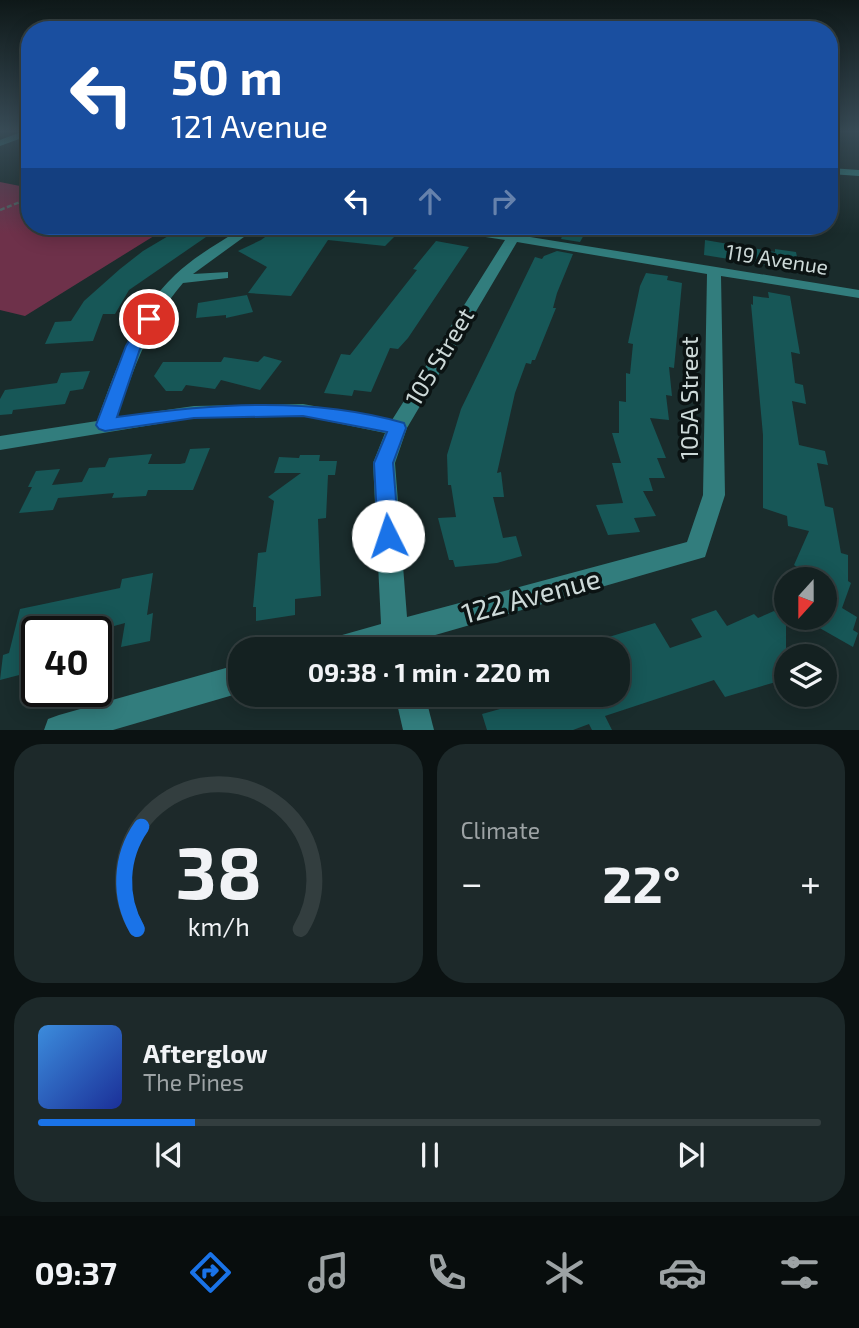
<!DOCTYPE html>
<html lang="en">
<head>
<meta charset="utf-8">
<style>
  :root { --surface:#142121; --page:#1d292a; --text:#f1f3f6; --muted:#9da3a5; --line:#333e3f; --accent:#1a73e8 }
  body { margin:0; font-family:"Exo 2",sans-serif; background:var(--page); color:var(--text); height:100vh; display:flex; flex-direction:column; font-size:26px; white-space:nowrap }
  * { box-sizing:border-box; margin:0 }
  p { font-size:23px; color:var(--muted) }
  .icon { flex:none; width:38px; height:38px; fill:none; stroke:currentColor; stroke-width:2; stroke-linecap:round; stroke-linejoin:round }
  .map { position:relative; height:730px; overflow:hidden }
  .side { display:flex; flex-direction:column; gap:14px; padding:14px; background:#0b1212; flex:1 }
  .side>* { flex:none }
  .top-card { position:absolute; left:21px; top:21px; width:817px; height:214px; border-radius:28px; box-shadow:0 4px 18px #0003,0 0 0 2px var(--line); background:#1a4fa0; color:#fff; overflow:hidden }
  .needle { width:46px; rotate:201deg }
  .controls { position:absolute; left:774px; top:567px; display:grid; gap:14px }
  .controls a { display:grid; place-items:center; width:63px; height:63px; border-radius:50%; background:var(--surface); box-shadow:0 4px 18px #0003,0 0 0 2px var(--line); font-size:35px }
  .speed { position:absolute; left:21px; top:616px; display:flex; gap:14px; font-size:35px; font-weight:700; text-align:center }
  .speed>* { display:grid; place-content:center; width:91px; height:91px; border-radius:50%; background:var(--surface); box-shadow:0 4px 18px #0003,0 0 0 2px var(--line); line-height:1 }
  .speed .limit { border:4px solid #111; border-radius:10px; background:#fff; color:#111 }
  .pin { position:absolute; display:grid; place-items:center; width:60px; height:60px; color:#fff; margin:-30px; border:4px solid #fff; border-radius:50%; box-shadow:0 2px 7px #0007 }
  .me { position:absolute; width:77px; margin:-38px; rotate:356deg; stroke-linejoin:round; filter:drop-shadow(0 0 5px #0008) }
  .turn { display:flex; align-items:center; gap:24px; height:147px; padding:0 35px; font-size:32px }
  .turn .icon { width:91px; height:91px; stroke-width:2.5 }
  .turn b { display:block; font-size:49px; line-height:60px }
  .lanes { display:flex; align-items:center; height:66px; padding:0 35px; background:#0003; justify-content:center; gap:35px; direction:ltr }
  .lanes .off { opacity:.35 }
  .big { font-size:52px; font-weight:700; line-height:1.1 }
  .side .tile { flex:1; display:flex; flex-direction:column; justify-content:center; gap:10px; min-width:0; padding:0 24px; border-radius:28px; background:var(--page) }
  .side .dial { align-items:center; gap:0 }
  .dial svg { height:182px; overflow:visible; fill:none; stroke:var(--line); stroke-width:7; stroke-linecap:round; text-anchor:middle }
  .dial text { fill:var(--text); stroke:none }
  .song { display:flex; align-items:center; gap:21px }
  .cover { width:84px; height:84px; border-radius:10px; background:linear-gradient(135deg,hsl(210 70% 55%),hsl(230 70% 35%)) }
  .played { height:7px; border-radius:4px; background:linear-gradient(90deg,var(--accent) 20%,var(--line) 20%) }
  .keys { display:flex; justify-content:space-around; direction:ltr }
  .heat { display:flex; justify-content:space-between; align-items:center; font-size:38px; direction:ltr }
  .side .tiles { flex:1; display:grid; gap:14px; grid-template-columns:1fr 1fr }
  .tile:last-child { grid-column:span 2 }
  .trip { position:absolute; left:228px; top:637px; width:402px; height:70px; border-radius:28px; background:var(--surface); box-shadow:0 4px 18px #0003,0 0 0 2px var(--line); font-weight:700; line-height:70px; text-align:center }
  .dock { display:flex; height:112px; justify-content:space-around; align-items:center; background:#080d0d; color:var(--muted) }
  .dock .icon { width:49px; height:49px }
  .dock .active { color:var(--accent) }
  .dock b { font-size:32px; color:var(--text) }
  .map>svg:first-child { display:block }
  .green { fill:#6e314a }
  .building { fill:#175757 }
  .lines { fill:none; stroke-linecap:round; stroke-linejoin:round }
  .path-far1 { stroke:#546464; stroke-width:2; stroke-dasharray:4.5 2; stroke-linecap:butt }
  .path { stroke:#546464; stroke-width:2.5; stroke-dasharray:5 2.5; stroke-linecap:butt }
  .minor { fill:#327d7d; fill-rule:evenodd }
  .route { fill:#1a73e8; stroke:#114b97; stroke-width:2 }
  .labels { text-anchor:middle; stroke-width:7; stroke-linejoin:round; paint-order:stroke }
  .far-street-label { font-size:21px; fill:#cdd9d8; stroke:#0b1313 }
  .street-label { font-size:24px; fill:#cdd9d8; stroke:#0b1313 }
  .near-street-label { font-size:28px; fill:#cdd9d8; stroke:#0b1313 }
</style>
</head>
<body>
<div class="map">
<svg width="859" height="730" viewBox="0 0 859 730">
  <rect width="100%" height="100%" fill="#1a2c2c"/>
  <path class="green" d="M0 182 30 188V226H170L25 316 0 310Z"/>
  <g class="building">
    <path d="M185 226H222L129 290 115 314H103L93 341 45 344 55 322 71 321 84 301 120 269 143 251Z"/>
    <path d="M280 226H341L358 229 361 226 398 233 385 246 328 240 291 296 248 293 267 267 238 251 261 240Z"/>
    <path d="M566 226H589L580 242 561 239Z"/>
    <path d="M705 240 775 252V249L796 252 799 267 796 266 797 270 704 255Z"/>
    <path d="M436 241 469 247 408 338 398 349 390 348 371 392 354 390 352 396 324 393 341 354 350 355 417 270 413 269Z"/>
    <path d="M557 251 573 254 557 293 553 308H556L535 360H532L531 364 526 363 515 393 497 473 501 472 504 497H493L503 538 516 536 522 556 497 563 455 567 453 560H449L438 518 456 517 451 485H448L447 455 461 409 535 257 542 259 544 256Z"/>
    <path d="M646 273 668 276 667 280 682 283 674 368 669 367 672 396 666 395 669 420 650 418 666 458H657L665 478H649L653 491H643L656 516 634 518 640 532 608 535 596 505 623 503 612 463H621L612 433H619V401L626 402V373L630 374 633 344 628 343 640 286Z"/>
    <path d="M768 292 790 296 800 354 791 352 795 383 803 385 806 404 792 401 799 445 825 451 828 465 817 463 825 506 833 508 841 553 848 555V581L851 583 842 608 857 617 853 630 858 633 853 647 802 618H824V579H791L797 567 794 565 809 531 788 526 787 516 763 508V435L751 304 753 305V296L769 298Z"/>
    <path d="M247 295 253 312 226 318V315L196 318 198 303Z"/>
    <path d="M264 356 282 361 260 390 221 380 215 389 186 385 182 391H166L154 376 163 362H221L224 357 258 362Z"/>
    <path d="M90 371 83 389 70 391 65 404 13 410 12 414 0 415V399L5 390 57 383 61 373Z"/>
    <path d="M210 448 193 490H148L146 496 112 498 114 493 58 498 53 510 19 513 32 487H28L36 471 60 469 52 485 82 482 89 468 105 467 109 458 152 454 148 464H180L185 463 190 449Z"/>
    <path d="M300 455H320L319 461H337L335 475H328L326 518 318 519 321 596 295 599V615L256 621V607H253L258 553 266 552 274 501 268 497 301 473H274L279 457 299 458Z"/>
    <path d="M153 573 147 615 153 613 150 641 121 647 125 623 92 632H37V647L33 648 27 673 0 680 3 655 9 653 20 609 120 588 122 579Z"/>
    <path d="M716 610 727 626 754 614 758 618 774 611 786 623V679L725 697 714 680 605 716 612 730H592L589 724 573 730H487L482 714 500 709 495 695H618V649H580L579 646 655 623 670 648 702 637 691 619Z"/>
  </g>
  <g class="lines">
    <path class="path-far1" d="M20 202 30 198"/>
    <g class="path">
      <path d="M0 210 25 200"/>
      <path d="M174 226 217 234"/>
    </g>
    <g class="minor">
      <path d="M21 132H30V135L0 146V140Z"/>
      <path d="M830 168 859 170V176L830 174Z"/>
      <path d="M245 226H259L193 274 228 272V278L183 283C149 322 134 369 117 417L194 406 303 404 392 420 505 240 440 230 434 226H462L511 234 521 226H534L524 236 859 290V298L721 276 725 495 705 557 411 642 413 649H324L328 639 381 624 373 463 385 433 303 416 194 418 0 450V436L97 421C116 369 134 314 175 275 196 255 221 242 245 226ZM517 242 707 274 703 495 687 542 407 617 395 463 407 428Z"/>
      <path d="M240 664V693L113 730H44L48 719 59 715Z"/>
      <path d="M395 695H425L434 730H403Z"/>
    </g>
  </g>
  <linearGradient id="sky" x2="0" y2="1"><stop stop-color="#0e1818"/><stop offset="0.56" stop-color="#384b56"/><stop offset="1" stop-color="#384b56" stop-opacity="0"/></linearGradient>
  <rect width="859" height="234" fill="url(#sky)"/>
  <path class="route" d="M149 315 156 319 141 346 117 417C212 404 310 396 404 423L406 428 393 463 399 536 396 542 388 545 381 542 378 536 374 463 387 432 303 416 194 418 105 431 99 429 96 425 126 346 144 316Z"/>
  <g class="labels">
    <g class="far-street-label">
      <text transform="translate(777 260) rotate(9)" y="7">119 Avenue</text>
    </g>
    <g class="street-label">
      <text transform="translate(440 357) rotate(-59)" y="8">105 Street</text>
      <text transform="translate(690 398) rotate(-90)" y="8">105A Street</text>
    </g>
    <g class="near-street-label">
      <text transform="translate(531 596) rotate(-15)" y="10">122 Avenue</text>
    </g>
  </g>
</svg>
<div class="controls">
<a><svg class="needle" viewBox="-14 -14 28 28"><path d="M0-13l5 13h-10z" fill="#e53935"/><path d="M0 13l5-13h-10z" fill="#9da3a5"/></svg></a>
<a><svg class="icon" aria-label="layers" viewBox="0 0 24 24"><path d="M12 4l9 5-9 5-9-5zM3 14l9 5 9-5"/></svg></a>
</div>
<div class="speed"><div class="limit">40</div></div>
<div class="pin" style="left:149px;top:319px;background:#d93025"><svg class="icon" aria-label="arrive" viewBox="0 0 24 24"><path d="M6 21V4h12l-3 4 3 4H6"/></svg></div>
<svg class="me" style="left:388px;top:536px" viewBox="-20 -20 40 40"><circle r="19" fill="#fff"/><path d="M0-13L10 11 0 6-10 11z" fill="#1a73e8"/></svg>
<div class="trip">09:38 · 1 min · 220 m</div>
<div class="top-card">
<div class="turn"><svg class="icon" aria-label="left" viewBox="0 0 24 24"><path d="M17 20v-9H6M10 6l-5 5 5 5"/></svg><div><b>50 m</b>121 Avenue</div></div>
<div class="lanes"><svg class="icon" aria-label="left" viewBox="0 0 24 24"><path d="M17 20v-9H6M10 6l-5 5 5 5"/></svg><svg class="icon off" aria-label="ahead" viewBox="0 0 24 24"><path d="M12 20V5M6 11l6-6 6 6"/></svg><svg class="icon off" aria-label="right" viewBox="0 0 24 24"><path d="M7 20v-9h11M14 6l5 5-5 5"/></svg></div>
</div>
</div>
<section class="side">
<div class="tiles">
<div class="tile dial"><svg viewBox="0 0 100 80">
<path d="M14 69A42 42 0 1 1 86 69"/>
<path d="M14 69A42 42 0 0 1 16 24" stroke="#1a73e8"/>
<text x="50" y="56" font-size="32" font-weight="700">38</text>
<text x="50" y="72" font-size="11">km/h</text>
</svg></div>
<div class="tile"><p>Climate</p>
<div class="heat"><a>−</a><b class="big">22°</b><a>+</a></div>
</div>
<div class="tile">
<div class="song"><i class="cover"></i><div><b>Afterglow</b><p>The Pines</p></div></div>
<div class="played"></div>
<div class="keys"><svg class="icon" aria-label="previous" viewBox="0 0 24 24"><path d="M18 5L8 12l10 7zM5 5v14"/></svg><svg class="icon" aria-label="pause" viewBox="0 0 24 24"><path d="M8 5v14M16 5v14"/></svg><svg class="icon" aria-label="next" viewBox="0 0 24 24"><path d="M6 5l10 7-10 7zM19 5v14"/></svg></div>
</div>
</div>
</section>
<nav class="dock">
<b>09:37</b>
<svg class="icon active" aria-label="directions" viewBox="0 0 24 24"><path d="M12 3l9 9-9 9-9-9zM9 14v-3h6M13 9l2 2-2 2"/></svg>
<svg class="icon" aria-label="music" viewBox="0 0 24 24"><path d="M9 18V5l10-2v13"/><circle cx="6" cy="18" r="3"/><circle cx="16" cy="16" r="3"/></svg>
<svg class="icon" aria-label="phone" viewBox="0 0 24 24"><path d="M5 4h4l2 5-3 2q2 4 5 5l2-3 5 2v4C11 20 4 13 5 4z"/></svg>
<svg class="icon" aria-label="climate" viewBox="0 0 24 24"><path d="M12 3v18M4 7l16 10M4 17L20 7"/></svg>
<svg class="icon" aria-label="car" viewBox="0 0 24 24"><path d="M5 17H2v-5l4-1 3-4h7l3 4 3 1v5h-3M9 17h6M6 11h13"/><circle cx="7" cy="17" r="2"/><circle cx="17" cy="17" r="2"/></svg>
<svg class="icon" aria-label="filters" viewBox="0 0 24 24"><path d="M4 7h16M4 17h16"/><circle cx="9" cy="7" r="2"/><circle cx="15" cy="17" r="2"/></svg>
</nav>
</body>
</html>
